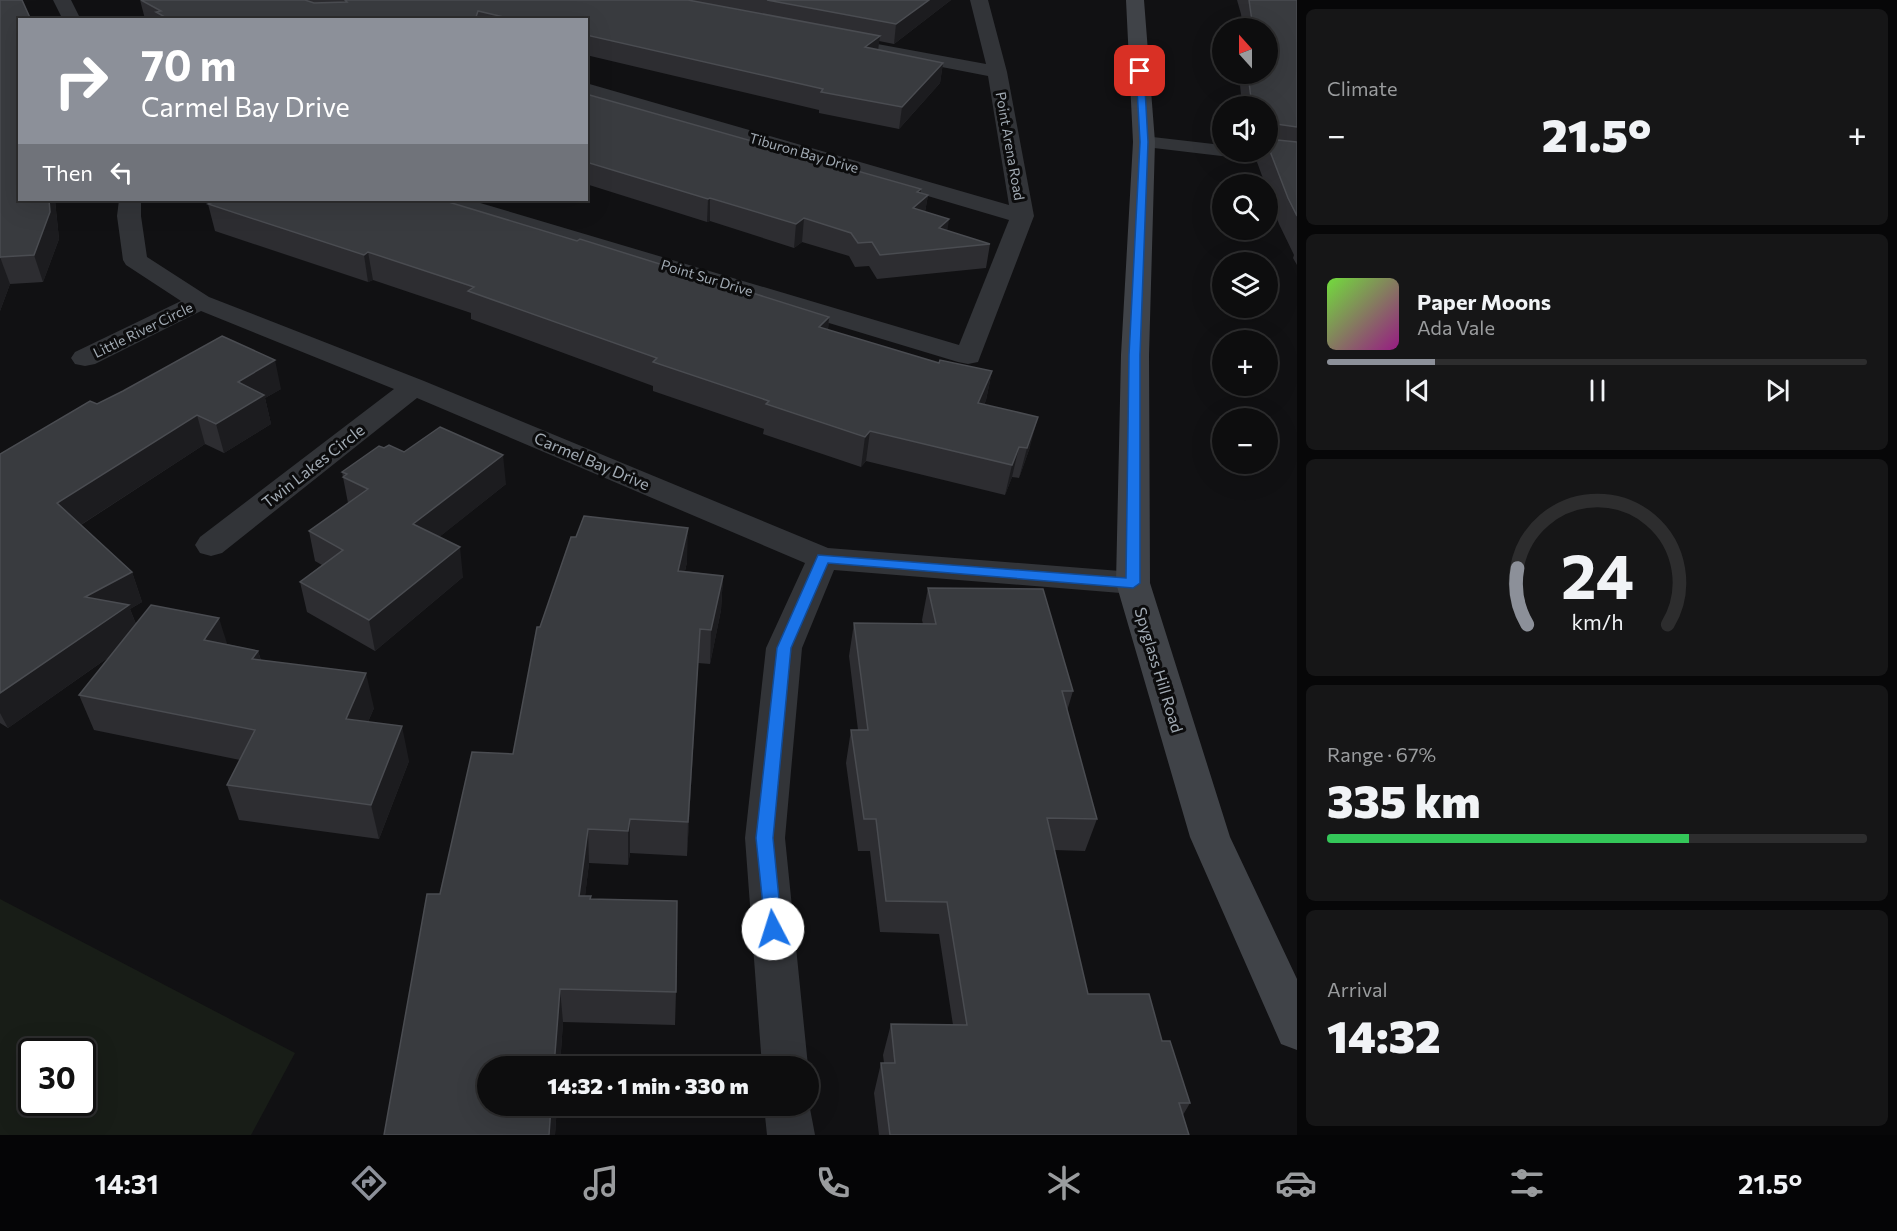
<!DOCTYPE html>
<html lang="en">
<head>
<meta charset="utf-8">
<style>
  :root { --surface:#0d0d0e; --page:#161617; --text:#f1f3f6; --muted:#9a9c9e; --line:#2d2d2e; --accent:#8c9099 }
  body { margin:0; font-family:Commissioner,sans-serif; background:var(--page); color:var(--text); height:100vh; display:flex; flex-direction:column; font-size:22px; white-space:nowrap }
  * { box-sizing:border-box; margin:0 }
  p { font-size:20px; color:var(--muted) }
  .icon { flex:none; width:33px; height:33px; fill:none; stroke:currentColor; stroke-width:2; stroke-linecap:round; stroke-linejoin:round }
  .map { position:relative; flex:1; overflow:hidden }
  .panel { display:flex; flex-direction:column; gap:9px; padding:9px; background:#070708; width:600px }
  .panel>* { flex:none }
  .guide { position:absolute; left:18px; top:18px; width:570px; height:183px; border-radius:0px; box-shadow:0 6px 24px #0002,0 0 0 2px var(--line); background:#8c9099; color:#fff; overflow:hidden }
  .needle { width:39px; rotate:339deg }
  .controls { position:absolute; left:1212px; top:18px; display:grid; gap:12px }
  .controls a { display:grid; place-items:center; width:66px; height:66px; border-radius:50%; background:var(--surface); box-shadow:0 6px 24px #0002,0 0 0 2px var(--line); font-size:30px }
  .speed { position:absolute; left:18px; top:1038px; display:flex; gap:12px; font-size:30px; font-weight:700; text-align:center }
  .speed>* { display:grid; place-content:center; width:78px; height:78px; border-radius:50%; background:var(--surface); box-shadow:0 6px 24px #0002,0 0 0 2px var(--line); line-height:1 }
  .speed .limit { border:3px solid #111; border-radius:9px; background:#fff; color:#111 }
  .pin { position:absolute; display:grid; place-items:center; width:51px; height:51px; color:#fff; margin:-26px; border-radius:12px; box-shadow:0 3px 9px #0006 }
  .me { position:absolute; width:66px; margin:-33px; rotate:355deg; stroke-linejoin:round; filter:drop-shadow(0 0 4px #0008) }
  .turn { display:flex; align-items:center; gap:21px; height:126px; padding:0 24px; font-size:27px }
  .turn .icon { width:78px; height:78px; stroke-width:2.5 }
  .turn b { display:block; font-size:42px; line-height:51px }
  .then { display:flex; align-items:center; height:57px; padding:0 24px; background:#0003; gap:12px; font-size:22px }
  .big { font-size:45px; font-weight:800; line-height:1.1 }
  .panel .card { flex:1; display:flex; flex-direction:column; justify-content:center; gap:9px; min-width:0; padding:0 21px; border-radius:9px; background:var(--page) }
  .panel .dial { align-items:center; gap:0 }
  .dial svg { height:156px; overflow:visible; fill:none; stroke:var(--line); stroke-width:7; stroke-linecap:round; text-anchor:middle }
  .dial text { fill:var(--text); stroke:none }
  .song { display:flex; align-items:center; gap:18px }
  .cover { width:72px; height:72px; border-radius:9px; background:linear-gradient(135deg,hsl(100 70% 55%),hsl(310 70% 35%)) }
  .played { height:6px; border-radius:3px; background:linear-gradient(90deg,var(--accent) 20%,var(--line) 20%) }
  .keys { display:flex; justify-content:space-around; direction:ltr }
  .heat { display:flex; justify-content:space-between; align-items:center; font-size:33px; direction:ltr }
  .charge { height:9px; border-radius:4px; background:linear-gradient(90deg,#34c759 67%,var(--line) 0) }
  .trip { position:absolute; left:477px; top:1056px; width:342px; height:60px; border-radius:30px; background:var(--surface); box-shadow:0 6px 24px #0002,0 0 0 2px var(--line); font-weight:800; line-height:60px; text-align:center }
  .menu { display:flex; height:96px; justify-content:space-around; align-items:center; background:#050506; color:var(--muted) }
  .menu .icon { width:42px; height:42px }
  .menu .active { color:var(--accent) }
  .menu b { font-size:27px; color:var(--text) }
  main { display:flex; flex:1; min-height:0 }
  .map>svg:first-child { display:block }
  .green { fill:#181d17; fill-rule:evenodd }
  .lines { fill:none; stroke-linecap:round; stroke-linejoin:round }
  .street { fill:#323438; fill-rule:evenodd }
  .secondary { fill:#404348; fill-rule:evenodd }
  .wall { fill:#2d2d31 }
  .shaded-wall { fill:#1c1c1f }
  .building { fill:#393b3f; stroke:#4a4c51; stroke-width:1.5 }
  .route { fill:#1a73e8; stroke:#114b97; stroke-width:1.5 }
  .labels { text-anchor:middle; stroke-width:6; stroke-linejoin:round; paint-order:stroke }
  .far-street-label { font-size:14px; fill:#a2abb4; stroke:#0c0c0d }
  .street-label { font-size:16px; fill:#a2abb4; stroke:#0c0c0d }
</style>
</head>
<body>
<main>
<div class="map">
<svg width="1297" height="1135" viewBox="0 0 1297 1135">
  <rect width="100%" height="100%" fill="#111113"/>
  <path class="green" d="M0 899 295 1053 251 1135H0ZM32 1052H82V1102H32Z"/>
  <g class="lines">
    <g class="street">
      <path d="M53 0H71L81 20H63Z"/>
      <path d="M970 0H988L1007 72 1034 216 978 362 968 364 958 362 439 205 436 200H470L959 345 1009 220 586 95V83L1009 205 988 76 834 46 825 41 834 36 986 64Z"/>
      <path d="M1144 136 1222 145V152L1268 150 1297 153V165L1137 146 1133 142 1137 138Z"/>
      <path d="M119 200H141V216L147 257 209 297 424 381 828 548 1133 572 1145 575 1150 583 1145 591 1133 594 834 570 802 648 785 838 808 1066H762L745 838 766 648 805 563 417 398 222 553 211 556 200 553 195 545 200 537 394 389 201 311 95 364 85 366 75 364 71 358 75 352 181 301 126 265 123 260 117 216Z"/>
      <path d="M808 1098 815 1135H767L764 1106H808Z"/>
    </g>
    <path class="secondary" d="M1126 0H1144L1155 142 1149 355 1150 583 1230 837 1297 979V1050L1281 1044 1190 837 1116 583 1121 355 1133 142Z"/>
  </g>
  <g class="wall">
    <path d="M0 0 20 200H55L59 239 43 282 10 284 0 311Z"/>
    <path d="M140 0H951L894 44 879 41 878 50 943 63 940 83 899 129 819 113V110L586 55V20L145 19Z"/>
    <path d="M1237 0H1297V265L1293 258 1294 255 1279 224 1268 193V184H1265L1257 162 1260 152H1268V106H1242L1239 74H1268V28H1243L1241 14Z"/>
    <path d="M586 94 921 189 920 193 928 195 925 212 948 231 990 244 986 268 877 279 869 266 855 267 849 256 802 242 794 248 710 221 707 222 586 184Z"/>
    <path d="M208 204 577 241 829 317 828 330 939 363 992 371 986 400 984 405 1030 447 1019 478 1012 477 1005 495 866 461 861 467 763 434 764 429 653 391V386L471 319V313L373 280 368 282 215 231Z"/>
    <path d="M281 389 265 398 271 424 224 453 205 444 81 525 132 572 142 602 130 609 136 624 258 651 261 660 374 708 368 722 409 761 379 839 239 820 227 785 240 760 94 730 79 695 109 657 8 728 0 723V454L97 404Z"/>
    <path d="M384 448 404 452 506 484 439 537 463 577 375 651 307 612 300 582 322 565 315 561 309 531 348 503 342 472Z"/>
    <path d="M687 562 685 571 723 576 721 610 710 664 698 663 687 856 630 853 628 865 589 863 585 896 591 899 676 992 675 1025 563 1022 560 1066H488V1106H557L555 1135H384L440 894 513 754 540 627Z"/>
    <path d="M928 588 1073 691 1067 711 1097 819 1085 851 1054 850 1088 994 1162 1041 1190 1103 1183 1115 1189 1135H879L874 1093 881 1063H884L883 1055 891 1024 953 1025 939 934 880 932 870 851H858L846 763 851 730H858L849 656 854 623 923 624 922 620Z"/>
  </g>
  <g class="shaded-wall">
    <path d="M929 0H951L894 44 896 24Z"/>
    <path d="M880 36 877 57 865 47Z"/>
    <path d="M943 63 940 83 899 129 902 107Z"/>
    <path d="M921 189 919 203 928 195 924 218 913 208 917 192Z"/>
    <path d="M710 198V221L707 222 708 199Z"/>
    <path d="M49 200H55L59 239 43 282 34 255Z"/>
    <path d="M804 218 802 242 794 248 796 224Z"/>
    <path d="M949 219 946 242 939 228Z"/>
    <path d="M368 252 373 280 368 282 364 255Z"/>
    <path d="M0 257 10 284 0 311Z"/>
    <path d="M829 317 826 345 819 327Z"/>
    <path d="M275 360 281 389 265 398 271 424 224 453 216 424 238 382Z"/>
    <path d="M992 371 986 400 972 433 978 403Z"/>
    <path d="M197 415 205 444 68 533 57 503Z"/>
    <path d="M1038 417 1030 447 1019 478 1027 448Z"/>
    <path d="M870 431 866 461 861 467 865 437Z"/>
    <path d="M1019 447 1012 477 1005 495 1012 465Z"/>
    <path d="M503 455 506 484 418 554 413 524Z"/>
    <path d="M688 528 687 562 677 605 678 571Z"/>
    <path d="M460 547 463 577 375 651 369 620Z"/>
    <path d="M132 572 142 602 130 609 140 635 8 728 0 713V693L85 597Z"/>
    <path d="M723 576 721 610 710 664 711 630Z"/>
    <path d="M219 618 230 653 204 640Z"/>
    <path d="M700 629 698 663 687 856 688 822Z"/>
    <path d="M258 651 268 685 252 659Z"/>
    <path d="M366 673 374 708 354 754 346 719Z"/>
    <path d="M402 726 409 761 379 839 371 805Z"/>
    <path d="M630 819V853L628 865V831Z"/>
    <path d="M588 829 589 863 581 930 579 896Z"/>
    <path d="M560 989 563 1022 560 1066H554Z"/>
    <path d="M551 1106H557L555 1135H549Z"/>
  </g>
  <g class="building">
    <path d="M0 0H22L31 20H20V200H49L50 212 34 255 0 257V258Z"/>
    <path d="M141 0H305L314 3 347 2 345 0H688L880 36 865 47 943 63 902 107 821 92 823 89 586 35V20H516L478 11 475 20H170L156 12 161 11Z"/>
    <path d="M767 0H929L896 24Z"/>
    <path d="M1249 0H1297V127L1276 124H1268V106H1252L1248 74H1268V28H1253Z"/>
    <path d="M586 94 921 189 917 192 928 195 913 208 949 219 939 228 990 244 880 255 872 242 858 243 851 233 804 218 796 224 710 198 708 199 586 162Z"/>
    <path d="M1268 139 1297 142V216L1288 198 1268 146Z"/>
    <path d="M217 200H442L577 241 580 239 829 317 819 327 939 363 940 360 992 371 978 403 1038 417 1027 448 1019 447 1012 465 870 431 865 437 766 404 769 401 653 362 657 358 468 291 474 287 368 252 364 255 208 204Z"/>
    <path d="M222 336 275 360 238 382 264 395 216 424 197 415 57 503 132 572 85 597 129 605 0 693V454L90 401 97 404 123 391Z"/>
    <path d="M440 427 503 455 413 524 460 547 369 620 300 582 343 550 309 531 368 489 343 477 347 474 342 472 379 446 384 448 389 445 404 452Z"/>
    <path d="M584 516 688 528 678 571 723 576 711 630 700 629 688 822 630 819 628 831 588 829 579 896H591L590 899 677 901 676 992 560 989 554 1066H488V1106H551L549 1135H384L427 894H440L472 752 513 754 537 627H540L571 537H576Z"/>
    <path d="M928 588 1043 589 1073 691H1062L1097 819 1047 818 1088 994H1149L1162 1041H1170L1190 1103H1179L1189 1135H890L881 1063H895L891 1024 967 1025 947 902 886 901 876 819H864L851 730H868L854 623 936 624Z"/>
    <path d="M151 605 219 618 204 640 258 651 252 659 366 673 346 719 402 726 371 805 227 785 255 730 79 695Z"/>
  </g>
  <path class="route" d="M1140 69 1144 71 1148 142 1140 355V583L1133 588 828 563 791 648 773 838 782 929 779 935 773 937 766 935 756 838 777 648 818 555 1126 578 1129 355 1140 142 1136 71Z"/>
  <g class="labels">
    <g class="far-street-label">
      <text transform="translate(1010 146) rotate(80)" y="5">Point Arena Road</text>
      <text transform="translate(804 153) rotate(16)" y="5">Tiburon Bay Drive</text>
      <text transform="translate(707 278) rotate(17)" y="5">Point Sur Drive</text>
      <text transform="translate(143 330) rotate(-26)" y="5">Little River Circle</text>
    </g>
    <g class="street-label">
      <text transform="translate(592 461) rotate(23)" y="6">Carmel Bay Drive</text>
      <text transform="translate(313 466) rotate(-38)" y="6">Twin Lakes Circle</text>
      <text transform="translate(1159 670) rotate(73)" y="6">Spyglass Hill Road</text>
    </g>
  </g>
</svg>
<div class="controls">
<a><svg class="needle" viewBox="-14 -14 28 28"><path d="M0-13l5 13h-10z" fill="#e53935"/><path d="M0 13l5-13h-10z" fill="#9a9c9e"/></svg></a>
<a><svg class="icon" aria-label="sound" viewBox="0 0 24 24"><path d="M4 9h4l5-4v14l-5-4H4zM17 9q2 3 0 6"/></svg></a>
<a><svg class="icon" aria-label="search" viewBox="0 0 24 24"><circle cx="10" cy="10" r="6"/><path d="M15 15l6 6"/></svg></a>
<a><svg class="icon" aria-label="layers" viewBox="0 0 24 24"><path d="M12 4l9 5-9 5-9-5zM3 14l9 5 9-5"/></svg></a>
<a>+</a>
<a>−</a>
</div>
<div class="speed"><div class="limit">30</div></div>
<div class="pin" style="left:1140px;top:71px;background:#d93025"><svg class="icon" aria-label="arrive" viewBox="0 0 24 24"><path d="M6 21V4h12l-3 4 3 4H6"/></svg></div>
<svg class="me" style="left:773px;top:929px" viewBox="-20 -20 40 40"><circle r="19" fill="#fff"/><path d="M0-13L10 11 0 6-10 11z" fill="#1a73e8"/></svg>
<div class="trip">14:32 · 1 min · 330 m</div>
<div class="guide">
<div class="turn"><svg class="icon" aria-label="right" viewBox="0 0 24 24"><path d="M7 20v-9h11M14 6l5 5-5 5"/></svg><div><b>70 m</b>Carmel Bay Drive</div></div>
<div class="then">Then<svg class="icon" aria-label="left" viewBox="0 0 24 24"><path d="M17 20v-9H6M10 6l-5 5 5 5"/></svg></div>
</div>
</div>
<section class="panel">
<div class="card"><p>Climate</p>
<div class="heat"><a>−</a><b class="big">21.5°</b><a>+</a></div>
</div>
<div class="card">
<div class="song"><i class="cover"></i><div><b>Paper Moons</b><p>Ada Vale</p></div></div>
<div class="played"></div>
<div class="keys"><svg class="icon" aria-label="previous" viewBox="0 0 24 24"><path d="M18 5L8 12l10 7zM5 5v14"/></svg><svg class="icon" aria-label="pause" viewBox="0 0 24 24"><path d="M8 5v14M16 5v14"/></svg><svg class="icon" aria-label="next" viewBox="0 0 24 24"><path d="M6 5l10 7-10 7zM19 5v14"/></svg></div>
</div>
<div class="card dial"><svg viewBox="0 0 100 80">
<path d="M14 69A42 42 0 1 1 86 69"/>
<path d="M14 69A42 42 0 0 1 9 40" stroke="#8c9099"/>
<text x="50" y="56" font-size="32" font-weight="700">24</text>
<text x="50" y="72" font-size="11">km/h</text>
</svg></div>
<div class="card"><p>Range · 67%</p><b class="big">335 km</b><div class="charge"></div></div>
<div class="card"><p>Arrival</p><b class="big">14:32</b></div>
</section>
</main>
<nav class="menu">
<b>14:31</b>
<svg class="icon active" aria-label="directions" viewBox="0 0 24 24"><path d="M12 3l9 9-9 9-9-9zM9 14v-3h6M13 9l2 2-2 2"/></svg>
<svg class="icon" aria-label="music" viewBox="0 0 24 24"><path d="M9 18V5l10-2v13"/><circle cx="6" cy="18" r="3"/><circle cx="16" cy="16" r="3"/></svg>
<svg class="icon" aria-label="phone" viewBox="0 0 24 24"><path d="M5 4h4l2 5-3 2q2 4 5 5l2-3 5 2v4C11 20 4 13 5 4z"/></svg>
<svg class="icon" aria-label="climate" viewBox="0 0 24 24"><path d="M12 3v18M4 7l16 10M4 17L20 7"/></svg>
<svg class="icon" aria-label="car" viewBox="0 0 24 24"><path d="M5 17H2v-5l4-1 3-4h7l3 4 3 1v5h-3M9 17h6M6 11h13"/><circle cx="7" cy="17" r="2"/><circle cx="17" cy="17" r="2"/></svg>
<svg class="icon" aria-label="filters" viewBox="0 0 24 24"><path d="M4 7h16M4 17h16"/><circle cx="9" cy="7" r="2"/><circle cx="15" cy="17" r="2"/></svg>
<b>21.5°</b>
</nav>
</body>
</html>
